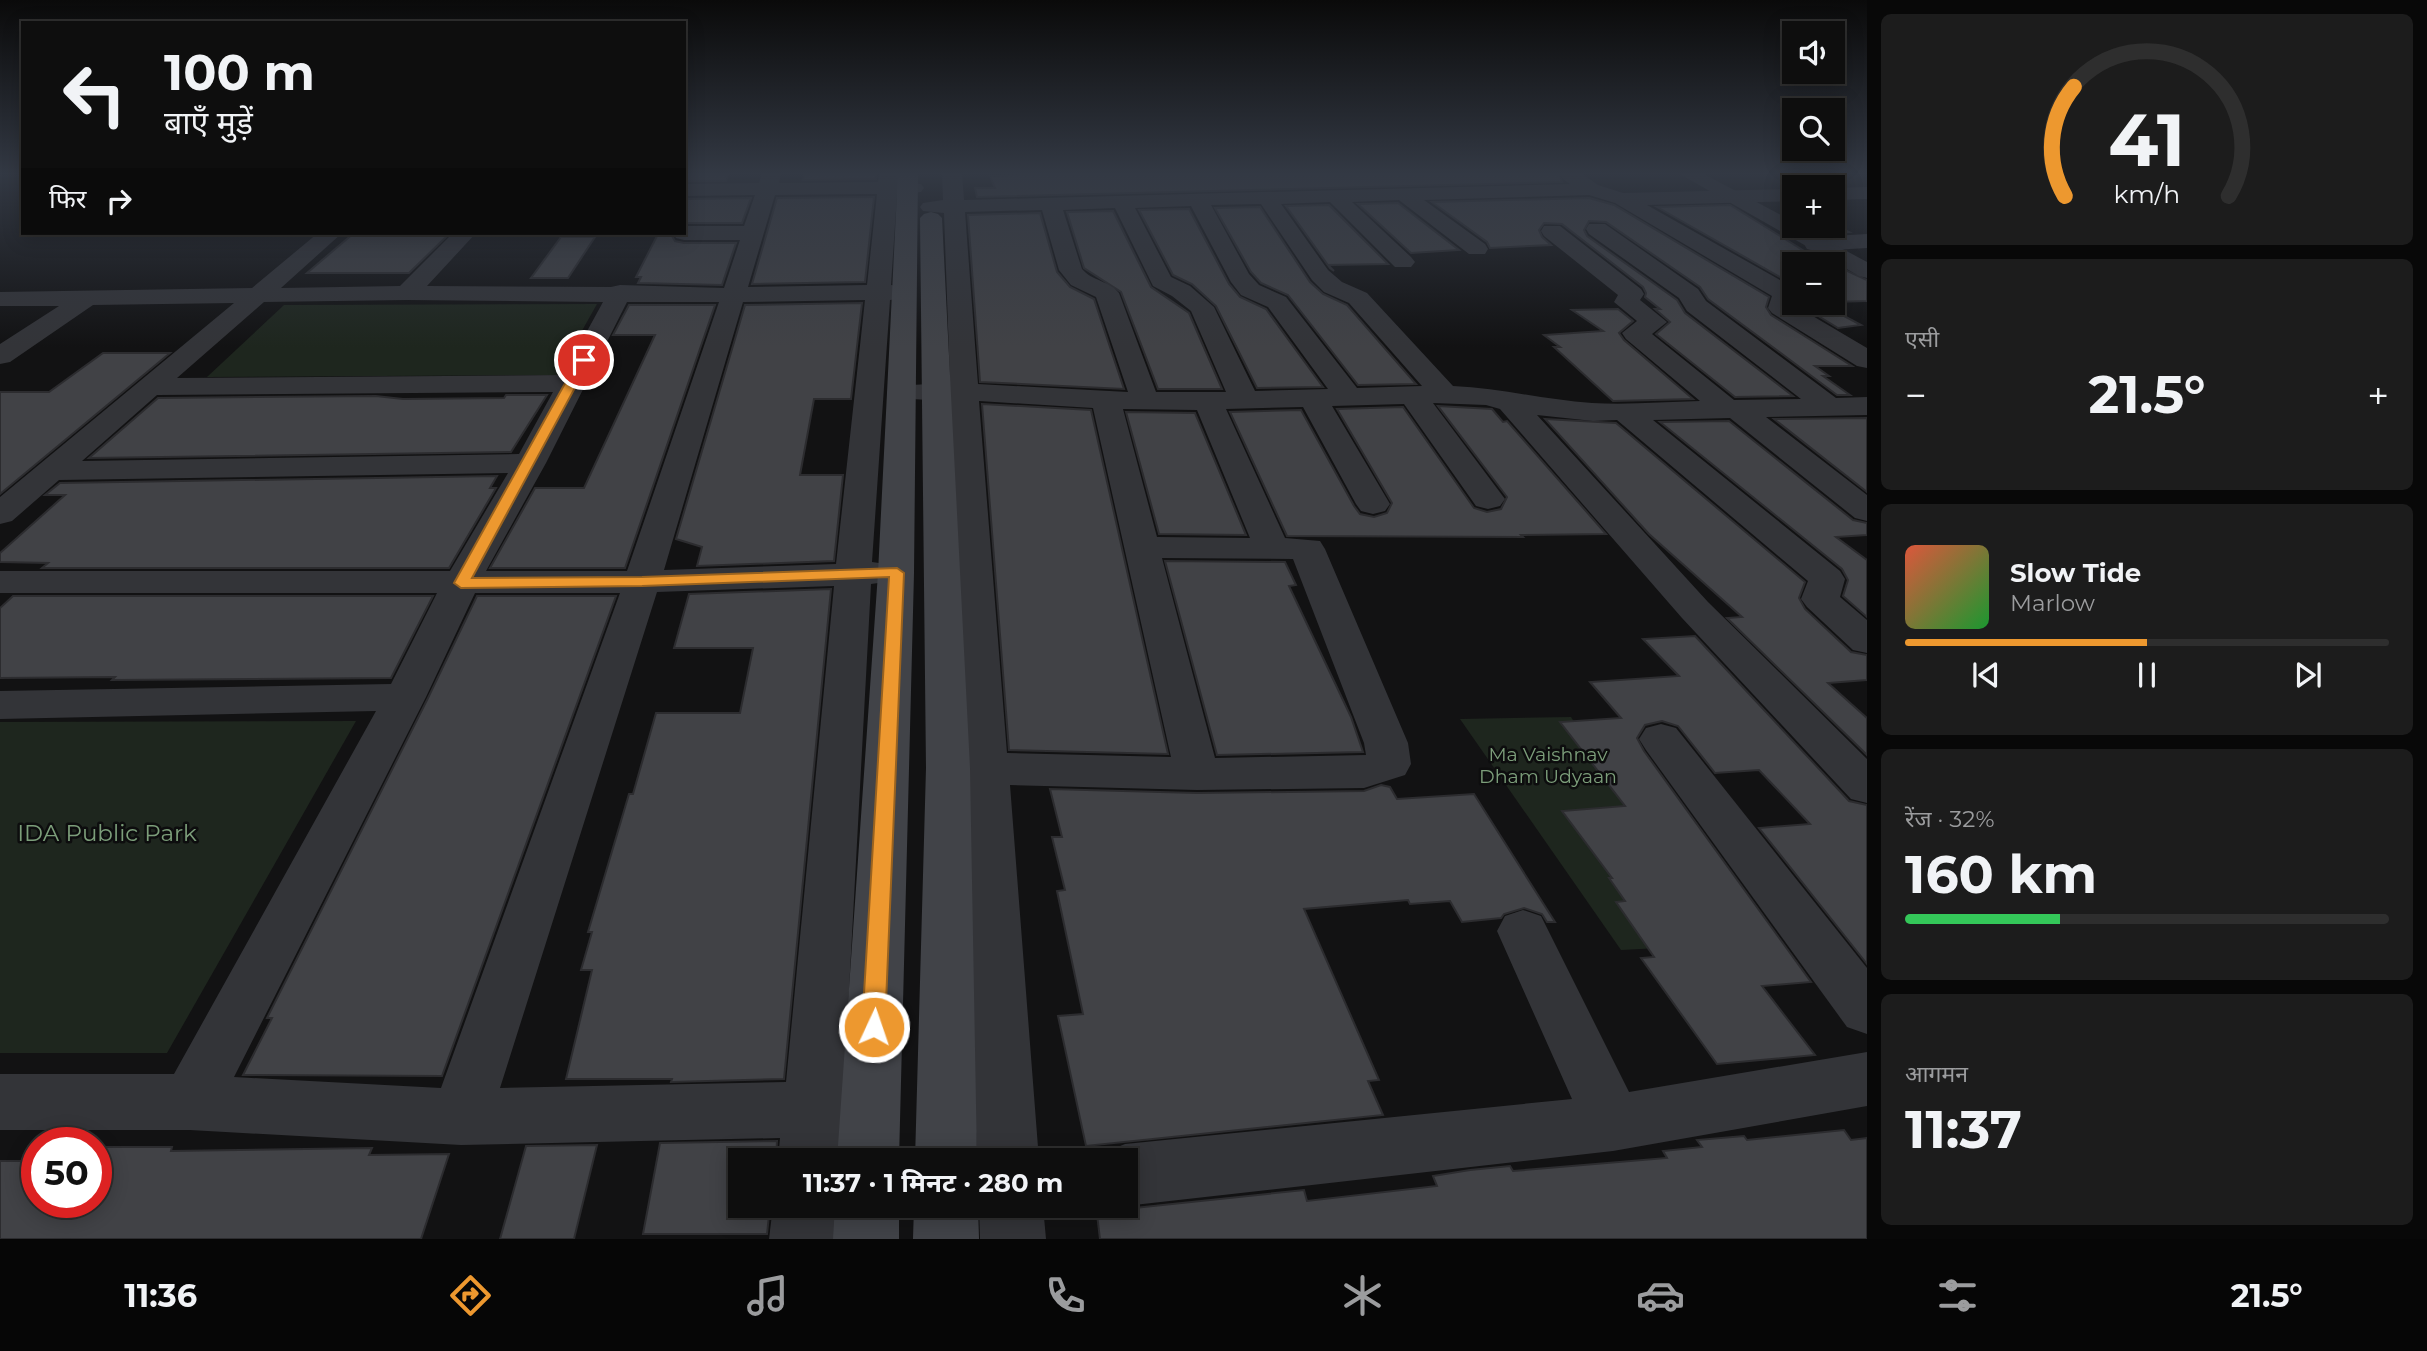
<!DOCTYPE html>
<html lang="hi">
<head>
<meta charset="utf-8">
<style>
  :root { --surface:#0e0e0e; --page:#1c1c1c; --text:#f1f3f6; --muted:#9b9c9e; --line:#2e2e2e; --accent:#ed982f }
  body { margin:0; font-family:Montserrat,"Noto Sans Devanagari",sans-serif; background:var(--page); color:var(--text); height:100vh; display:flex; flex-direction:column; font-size:26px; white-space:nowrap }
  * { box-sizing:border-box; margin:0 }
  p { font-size:23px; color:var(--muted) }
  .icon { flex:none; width:38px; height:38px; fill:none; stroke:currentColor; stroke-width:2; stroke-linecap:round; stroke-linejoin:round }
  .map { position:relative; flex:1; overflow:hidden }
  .drawer { display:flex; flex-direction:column; gap:14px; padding:14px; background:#080808; width:560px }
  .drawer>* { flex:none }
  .hud { position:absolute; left:21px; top:21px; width:665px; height:214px; border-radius:0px; box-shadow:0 4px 18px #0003,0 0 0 2px var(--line); background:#0e0e0e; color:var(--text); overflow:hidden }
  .buttons { position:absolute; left:1782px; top:21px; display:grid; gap:14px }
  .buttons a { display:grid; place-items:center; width:63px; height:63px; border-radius:0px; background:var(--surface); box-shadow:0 4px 18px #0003,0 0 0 2px var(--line); font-size:35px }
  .speed { position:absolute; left:21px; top:1127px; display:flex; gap:14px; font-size:35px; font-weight:700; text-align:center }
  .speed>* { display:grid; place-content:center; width:91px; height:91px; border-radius:50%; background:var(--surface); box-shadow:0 4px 18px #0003,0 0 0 2px var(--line); line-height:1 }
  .speed .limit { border:10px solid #d22; background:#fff; color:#111 }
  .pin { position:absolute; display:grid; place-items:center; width:60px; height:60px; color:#fff; margin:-30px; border:4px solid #fff; border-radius:50%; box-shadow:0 2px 7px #0007 }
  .me { position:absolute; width:77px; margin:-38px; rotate:3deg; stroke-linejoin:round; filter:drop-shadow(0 0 5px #0008) }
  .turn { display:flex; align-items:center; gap:24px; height:147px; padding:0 28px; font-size:32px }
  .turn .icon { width:91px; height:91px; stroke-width:2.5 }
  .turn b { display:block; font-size:49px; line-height:60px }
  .then { display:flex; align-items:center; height:66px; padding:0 28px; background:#0003; gap:14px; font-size:26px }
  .big { font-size:52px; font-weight:700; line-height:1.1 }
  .drawer .card { flex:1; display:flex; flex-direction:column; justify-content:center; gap:10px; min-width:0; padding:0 24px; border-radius:10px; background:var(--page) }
  .drawer .dial { align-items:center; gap:0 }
  .dial svg { height:182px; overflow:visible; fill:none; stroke:var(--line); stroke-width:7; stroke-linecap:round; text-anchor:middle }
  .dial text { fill:var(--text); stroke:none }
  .song { display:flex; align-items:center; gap:21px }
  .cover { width:84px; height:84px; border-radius:10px; background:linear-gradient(135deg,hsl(10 70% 55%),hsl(130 70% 35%)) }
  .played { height:7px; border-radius:4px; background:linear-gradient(90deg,var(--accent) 50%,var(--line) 50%) }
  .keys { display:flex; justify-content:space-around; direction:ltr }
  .heat { display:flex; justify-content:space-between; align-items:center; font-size:38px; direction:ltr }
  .charge { height:10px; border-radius:5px; background:linear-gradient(90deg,#34c759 32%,var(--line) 0) }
  .trip { position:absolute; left:728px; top:1148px; width:410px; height:70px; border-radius:0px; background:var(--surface); box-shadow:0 4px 18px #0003,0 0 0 2px var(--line); font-weight:700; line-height:70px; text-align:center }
  .tab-bar { display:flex; height:112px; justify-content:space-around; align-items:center; background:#060606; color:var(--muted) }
  .tab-bar .icon { width:49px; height:49px }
  .tab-bar .active { color:var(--accent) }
  .tab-bar b { font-size:32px; color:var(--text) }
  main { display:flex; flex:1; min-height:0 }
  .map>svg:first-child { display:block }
  .green { fill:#1e261e }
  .building { fill:#414246; stroke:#2c2c2f; stroke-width:2 }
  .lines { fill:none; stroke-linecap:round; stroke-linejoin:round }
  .minor { fill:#333438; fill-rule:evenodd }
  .tertiary { fill:#333438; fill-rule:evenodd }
  .secondary { fill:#414348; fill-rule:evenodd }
  .route { fill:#ed982f; stroke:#9a631f; stroke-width:2 }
  .labels { text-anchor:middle; stroke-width:5; stroke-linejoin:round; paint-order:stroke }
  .park-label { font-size:19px; fill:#7c9e7a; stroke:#0d0d0e }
  .near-park-label { font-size:23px; fill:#7c9e7a; stroke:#0d0d0e }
</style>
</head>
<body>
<main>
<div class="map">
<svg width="1867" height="1239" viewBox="0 0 1867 1239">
  <rect width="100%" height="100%" fill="#121213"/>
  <g class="green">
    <path d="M597 304 557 375 207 377 284 305Z"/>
    <path d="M1571 717 1717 945 1621 950 1460 719Z"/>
    <path d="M356 721 167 1053H0V722Z"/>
  </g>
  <g class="building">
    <path d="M684 173H729L726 181H684Z"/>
    <path d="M847 173H876V179L803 180 804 174Z"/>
    <path d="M1072 173H1559L1562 182 977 197 975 188H995L990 176Z"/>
    <path d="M874 197 865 282 752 284 777 198Z"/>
    <path d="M751 198 742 223H684V199Z"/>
    <path d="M1589 198 1614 205 1769 297 1766 307 1771 315 1852 366H1815L1829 376H1823L1850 395H1837L1708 299 1700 287 1606 222 1589 221 1584 230 1587 236 1677 300 1685 313 1793 396 1735 397 1656 334 1670 322 1655 309H1660L1645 297 1646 293 1643 287 1562 224 1544 223 1539 230 1542 237 1551 245 1490 248 1487 242 1432 202Z"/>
    <path d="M1398 203 1459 250 1411 253 1358 204Z"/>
    <path d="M1329 205 1388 264 1328 265 1334 271 1330 268 1286 206Z"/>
    <path d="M1730 205 1806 252 1867 280V301L1832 302V264H1794V285L1657 207Z"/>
    <path d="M1260 207 1310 282 1323 294 1347 305 1416 384 1358 385 1288 295 1261 283 1251 272 1215 208Z"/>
    <path d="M1189 209 1229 284 1240 297 1266 309 1323 387 1257 388 1216 306 1192 284 1173 275 1139 210Z"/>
    <path d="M1113 211 1151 287 1189 313 1222 389H1158L1121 292 1084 268 1067 212Z"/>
    <path d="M1040 213 1057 272 1070 287 1094 299 1124 389 980 382 968 215Z"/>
    <path d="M1832 224 1849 232 1821 234 1805 226Z"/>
    <path d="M354 233H450L409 273H307Z"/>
    <path d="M657 236H672L675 241 684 243H736L722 285 638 283 641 277H636Z"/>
    <path d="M561 237H595L568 278H531Z"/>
    <path d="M862 303 851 399H814L800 475H843L834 561 697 566 702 547 676 539 745 305Z"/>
    <path d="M1797 303H1820L1861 325 1838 328Z"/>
    <path d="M629 305H715L625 568H490L535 488H584L655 335H613Z"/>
    <path d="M1618 309 1633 321 1619 333 1624 340 1693 399 1613 401 1554 347H1560L1544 335 1603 331 1572 310Z"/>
    <path d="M103 353H170L0 494V392H49Z"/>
    <path d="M506 395H547L511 452 89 458 158 398 376 396 403 399 504 398Z"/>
    <path d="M982 404 1091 410 1168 754 1009 750Z"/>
    <path d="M1438 406 1492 409 1503 422 1507 421 1606 534 1521 535 1523 537 1287 536 1230 412 1301 410 1354 506 1360 514 1374 517 1387 513 1392 503 1337 409 1403 407 1474 508 1487 512 1501 509 1507 497Z"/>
    <path d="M1126 412 1195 413 1246 535 1159 534Z"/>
    <path d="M1867 418V492L1774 419Z"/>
    <path d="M1545 419 1616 423 1805 582 1799 598 1805 609 1851 652 1867 655V680L1828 683 1867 718V755L1727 618 1742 617 1649 534Z"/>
    <path d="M1729 421 1853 520 1867 523V535L1836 537 1867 560V617L1843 596 1848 580 1842 569 1660 422Z"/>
    <path d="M497 476 490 488H496L449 568H42L48 563 0 562V553L65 495H45L60 483Z"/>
    <path d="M1165 561 1285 562 1296 585 1289 586 1351 717 1363 752 1217 755Z"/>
    <path d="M831 589 784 1079 671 1082 672 1079H566L592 970H581L592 932H588L629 794H633L656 713H740L753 648H674L689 594Z"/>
    <path d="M13 596H433L391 678 112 680 115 677 0 678V608Z"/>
    <path d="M477 596H616L442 1076 243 1075 272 1018H267L428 698Z"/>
    <path d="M1695 636 1849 801 1867 805V964L1759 828 1810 824 1759 770 1715 773 1678 726 1662 721 1645 725 1637 738 1644 751 1811 982 1762 986 1815 1055 1717 1064 1641 958 1654 957 1616 902 1625 901 1609 878H1612L1562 811 1625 806 1560 722 1621 718 1590 682 1679 676 1643 639Z"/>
    <path d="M1381 785 1390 787 1397 799 1474 794 1555 922H1547L1542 914 1524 908 1504 914 1501 918 1462 922 1450 901 1410 904 1408 900 1304 909 1379 1080 1368 1081 1383 1115 1086 1146 1058 1016 1083 1014 1057 891 1065 890 1052 837H1062L1050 789 1197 793 1364 791Z"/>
    <path d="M1844 1130 1851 1140 1867 1138V1239H1100L1096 1206H1122L1125 1209 1304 1190 1307 1201 1437 1186 1433 1176 1470 1170 1510 1166 1513 1171 1667 1158 1663 1151 1702 1147 1697 1140 1744 1136 1747 1140Z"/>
    <path d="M777 1141 776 1160H740V1206H770L767 1234H643L660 1143Z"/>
    <path d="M597 1145 574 1239H500L526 1146Z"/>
    <path d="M96 1147H172L171 1151 372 1148 369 1155 449 1154 421 1239H0V1161H37V1202H96Z"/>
  </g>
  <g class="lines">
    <g class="minor">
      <path d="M762 173H781L779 183 878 182 879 173H899L898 182 921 184 924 188 921 192 897 194 891 285 912 287 915 292 912 297 890 300 872 562 893 565 898 573 893 581 871 584 844 1083 860 1089 869 1109 860 1129 841 1136 840 1160H778L780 1138 461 1145 190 1130H0V1074H174L376 711 0 719V691L391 684 437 593H0V571H450L508 473 59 480 12 521 0 524V497L234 303 93 305 10 362 0 364V344L59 306H0V292L252 288 318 233H342L281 288 400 286 453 233H476L427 286 611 287 620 285 724 288 740 240H684L676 238 673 233H684V226H744L755 195 684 196V184L759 183ZM877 194 867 285 748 287 775 195ZM407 300 603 302 563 375 177 378 264 302ZM865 300 836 564 664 570 743 302ZM627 302H719L627 571H486L546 463ZM553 392 519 454 82 461 157 395ZM834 586 786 1082 500 1088 657 592ZM475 593H620L441 1088 234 1077 426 697Z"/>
      <path d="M942 173H962L964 200 1570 184 1563 179 1561 173H1581L1598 185 1623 193 1794 189V201L1647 205 1794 288V305L1867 348V368L1857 366 1772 313 1768 308 1772 296 1615 203 1589 195 1424 200 1485 244 1488 249 1485 254H1469L1399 200 1352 202 1411 257 1415 262 1411 267H1395L1330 202 1281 204 1328 270 1342 282 1367 293 1453 386C1500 388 1545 400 1592 403 1627 405 1664 402 1700 401L1626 339 1622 333 1637 321 1614 302 1618 295 1544 236 1541 231 1544 226H1560L1641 289 1644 294 1640 300 1667 322 1652 334 1734 400 1801 399 1687 311 1679 298 1589 234 1586 229 1589 224H1605L1698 289 1706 301 1836 398 1867 397V415L1766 417 1867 495V521L1855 518 1730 418 1653 420 1840 571 1845 579 1840 597 1867 620V653L1853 650 1807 607 1801 599 1808 581 1617 420 1593 421 1537 415 1708 602 1867 759V803L1851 799 1682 618 1500 409 1486 405 1433 403 1505 499 1500 506 1488 509 1476 506 1404 404 1332 406 1390 504 1385 511 1373 514 1361 511 1356 504 1303 407 1226 409 1285 538 1320 541 1325 549 1408 743 1411 764 1405 775 1364 788 1197 790 1010 785 1039 1160H977L964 784 944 779 938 768 944 757 963 752 950 401 891 398 887 392 891 386 950 383 944 213 923 211 920 207 923 203 943 200ZM1261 204 1312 280 1324 292 1349 303 1422 386 1357 388 1286 297 1259 285 1249 274 1211 205ZM1191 206 1231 282 1241 295 1268 307 1328 389 1255 391 1214 307 1190 286 1171 277 1135 208ZM1115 208 1153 286 1172 296 1191 311 1226 392H1156L1119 293C1110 281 1092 281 1082 269L1063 210ZM1042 210 1059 270 1071 285 1096 297 1128 392 978 384 965 212ZM979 401 1093 408 1171 757 1007 753ZM1123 409 1197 410 1250 538 1157 537ZM1162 558 1293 559 1364 743 1366 755 1215 758Z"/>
      <path d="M1867 187V199L1832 200V188Z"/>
      <path d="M1867 234V248L1815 251 1807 249 1804 244 1807 239 1815 237Z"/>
      <path d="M1661 724 1676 728 1867 968V1034L1847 1027 1646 750 1639 739 1646 728Z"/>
      <path d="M1523 910 1541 916 1629 1092 1867 1052V1106L1613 1151 1125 1206V1160H1100L1103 1153 1125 1144 1572 1099 1497 931 1505 916Z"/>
      <path d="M773 1206H837L835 1239H769Z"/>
      <path d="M979 1206H1043L1046 1239H980Z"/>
    </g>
    <path class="tertiary" d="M1678 173H1702L1794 222V226H1800L1867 262V278L1859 276Z"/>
    <g class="secondary">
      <path d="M898 173H918L914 573 899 1160H837L878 573Z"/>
      <path d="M931 212 938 214 942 218 970 768 977 1160H915L926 768 920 218 924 214Z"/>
      <path d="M835 1206H899V1239H833Z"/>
      <path d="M914 1206H978L979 1239H913Z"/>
    </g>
  </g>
  <linearGradient id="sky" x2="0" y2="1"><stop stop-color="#0a0a0a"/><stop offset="0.5" stop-color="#333944"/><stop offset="1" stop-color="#333944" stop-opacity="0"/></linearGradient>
  <rect width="1867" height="347" fill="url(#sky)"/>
  <path class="route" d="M584 357 590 360 472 578 642 577 897 568 904 573 885 1027 882 1034 874 1037 865 1034 862 1027 889 577 642 586 461 588 454 583 578 360Z"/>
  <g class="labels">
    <g class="park-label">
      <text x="1548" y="761">Ma Vaishnav<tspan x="1548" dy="22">Dham Udyaan</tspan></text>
    </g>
    <g class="near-park-label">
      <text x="107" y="841">IDA Public Park</text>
    </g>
  </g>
</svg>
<div class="buttons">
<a><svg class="icon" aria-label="sound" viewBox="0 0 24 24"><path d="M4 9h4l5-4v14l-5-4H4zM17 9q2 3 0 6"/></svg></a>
<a><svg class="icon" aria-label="search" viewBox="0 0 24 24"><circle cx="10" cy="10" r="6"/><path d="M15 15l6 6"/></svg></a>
<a>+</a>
<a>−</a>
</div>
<div class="speed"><div class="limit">50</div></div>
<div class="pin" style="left:584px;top:360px;background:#d93025"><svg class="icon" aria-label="arrive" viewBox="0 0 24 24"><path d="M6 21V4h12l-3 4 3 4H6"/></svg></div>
<svg class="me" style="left:874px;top:1027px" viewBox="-20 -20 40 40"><circle r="17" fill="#ed982f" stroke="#fff" stroke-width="3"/><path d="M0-11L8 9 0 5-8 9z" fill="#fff"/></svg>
<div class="trip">11:37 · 1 मिनट · 280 m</div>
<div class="hud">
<div class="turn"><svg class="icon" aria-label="left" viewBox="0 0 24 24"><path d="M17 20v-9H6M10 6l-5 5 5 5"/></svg><div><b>100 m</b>बाएँ मुड़ें</div></div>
<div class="then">फिर<svg class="icon" aria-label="right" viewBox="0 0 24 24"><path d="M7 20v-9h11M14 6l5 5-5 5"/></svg></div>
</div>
</div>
<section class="drawer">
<div class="card dial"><svg viewBox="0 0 100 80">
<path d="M14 69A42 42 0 1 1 86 69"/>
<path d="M14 69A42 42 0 0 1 18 21" stroke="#ed982f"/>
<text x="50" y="56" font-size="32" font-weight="700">41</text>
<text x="50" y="72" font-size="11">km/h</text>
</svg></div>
<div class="card"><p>एसी</p>
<div class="heat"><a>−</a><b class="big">21.5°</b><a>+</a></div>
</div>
<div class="card">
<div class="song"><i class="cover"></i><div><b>Slow Tide</b><p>Marlow</p></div></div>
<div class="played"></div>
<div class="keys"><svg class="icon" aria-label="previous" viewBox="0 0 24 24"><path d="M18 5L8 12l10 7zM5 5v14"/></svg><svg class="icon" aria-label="pause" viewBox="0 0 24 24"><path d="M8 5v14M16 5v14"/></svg><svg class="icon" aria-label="next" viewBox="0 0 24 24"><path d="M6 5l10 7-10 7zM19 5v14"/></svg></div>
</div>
<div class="card"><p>रेंज · 32%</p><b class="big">160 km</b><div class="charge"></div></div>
<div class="card"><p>आगमन</p><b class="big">11:37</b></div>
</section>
</main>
<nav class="tab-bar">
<b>11:36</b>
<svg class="icon active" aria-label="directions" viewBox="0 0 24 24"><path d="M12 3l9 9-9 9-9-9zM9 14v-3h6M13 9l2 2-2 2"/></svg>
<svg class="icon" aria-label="music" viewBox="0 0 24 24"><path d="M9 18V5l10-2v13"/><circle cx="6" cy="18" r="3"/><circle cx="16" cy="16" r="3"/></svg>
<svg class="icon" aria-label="phone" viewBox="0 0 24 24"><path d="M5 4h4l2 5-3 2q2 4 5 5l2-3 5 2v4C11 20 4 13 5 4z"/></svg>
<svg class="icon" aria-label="climate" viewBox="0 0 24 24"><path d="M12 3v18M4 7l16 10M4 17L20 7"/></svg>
<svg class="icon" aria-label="car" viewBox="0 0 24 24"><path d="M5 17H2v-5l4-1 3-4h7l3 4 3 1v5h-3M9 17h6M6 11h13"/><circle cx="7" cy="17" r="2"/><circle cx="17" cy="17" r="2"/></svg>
<svg class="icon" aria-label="filters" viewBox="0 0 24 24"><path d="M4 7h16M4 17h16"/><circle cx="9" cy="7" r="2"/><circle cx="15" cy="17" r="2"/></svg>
<b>21.5°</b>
</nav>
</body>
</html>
